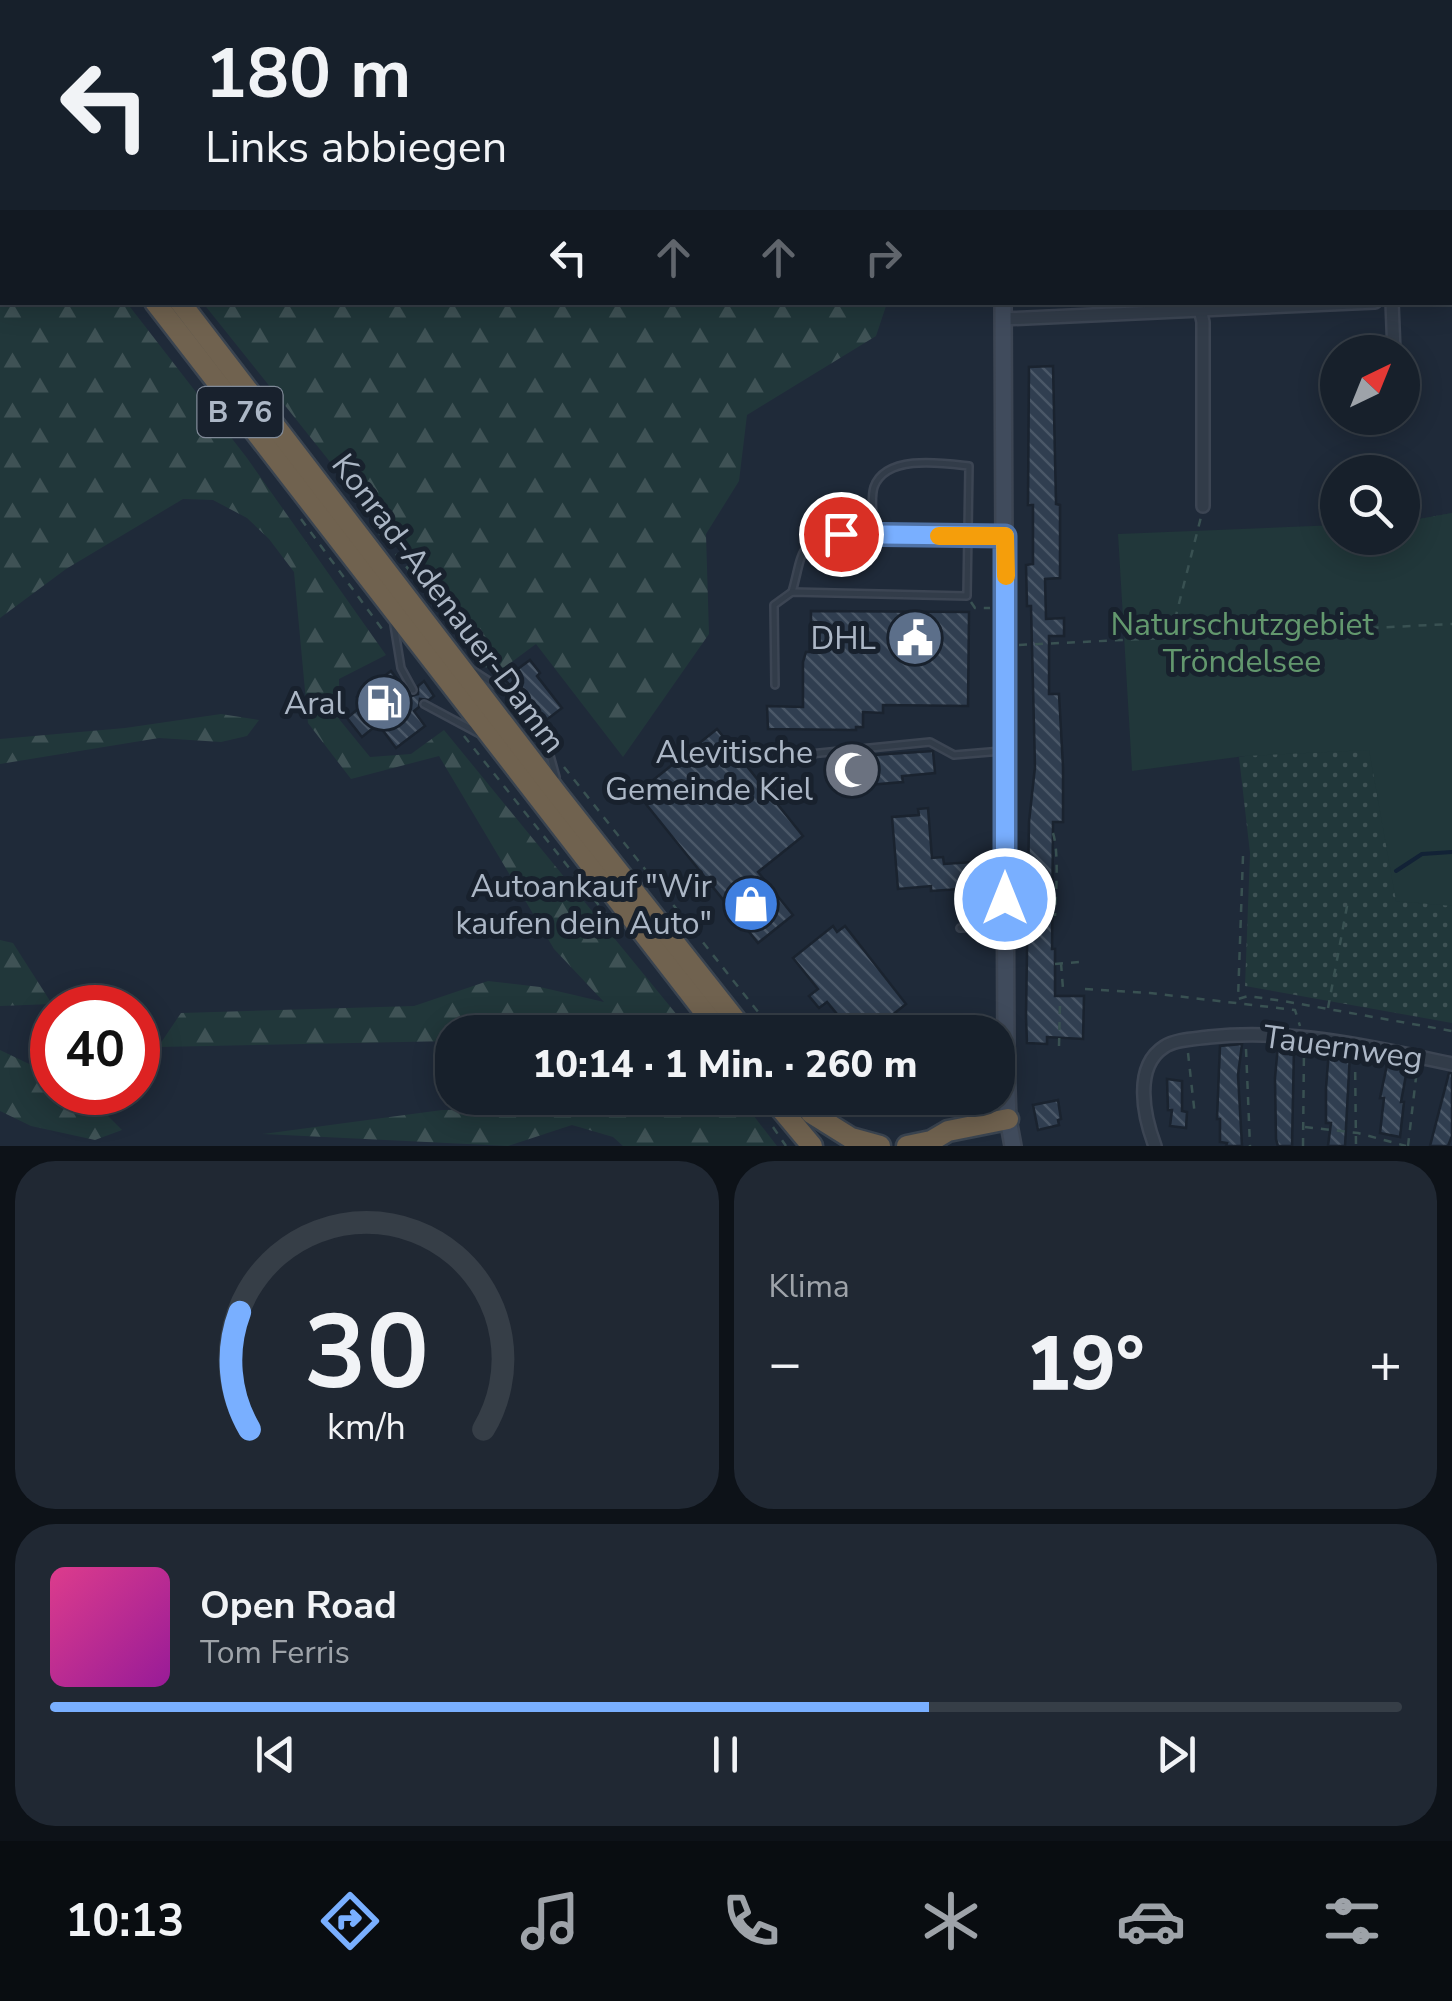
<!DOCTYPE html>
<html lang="de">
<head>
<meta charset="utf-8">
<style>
  :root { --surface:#17202b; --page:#202833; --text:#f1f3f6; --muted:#9ea3a9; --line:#363e47; --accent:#79afff }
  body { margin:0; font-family:"Nunito Sans",sans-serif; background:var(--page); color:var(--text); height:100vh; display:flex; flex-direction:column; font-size:38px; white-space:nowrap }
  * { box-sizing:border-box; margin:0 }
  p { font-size:32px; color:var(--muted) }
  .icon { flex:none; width:55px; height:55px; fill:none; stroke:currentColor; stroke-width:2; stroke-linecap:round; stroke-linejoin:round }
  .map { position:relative; height:1146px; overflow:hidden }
  .sheet { display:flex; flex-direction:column; gap:15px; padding:15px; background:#0d1218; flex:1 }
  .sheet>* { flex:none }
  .top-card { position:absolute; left:0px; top:0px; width:1452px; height:305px; box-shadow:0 5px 25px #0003,0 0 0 2px var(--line); background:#17202b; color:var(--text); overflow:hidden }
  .needle { width:65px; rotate:43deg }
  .buttons { position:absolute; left:1320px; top:335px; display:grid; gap:20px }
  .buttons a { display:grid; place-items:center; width:100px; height:100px; border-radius:50%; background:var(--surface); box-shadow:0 5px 25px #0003,0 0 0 2px var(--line); font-size:50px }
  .speed { position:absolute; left:30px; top:985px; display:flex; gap:20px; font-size:50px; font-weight:700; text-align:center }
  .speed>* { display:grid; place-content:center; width:130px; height:130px; border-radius:50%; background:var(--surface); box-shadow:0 5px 25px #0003,0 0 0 2px var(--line); line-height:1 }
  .speed .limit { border:15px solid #d22; background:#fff; color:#111 }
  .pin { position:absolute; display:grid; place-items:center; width:85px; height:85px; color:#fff; margin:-42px; border:5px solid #fff; border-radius:50%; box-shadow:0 2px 10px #0007 }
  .me { position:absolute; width:110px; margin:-55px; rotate:0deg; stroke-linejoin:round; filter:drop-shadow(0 0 8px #0008) }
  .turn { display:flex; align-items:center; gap:35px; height:210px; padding:0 40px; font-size:45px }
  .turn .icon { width:130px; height:130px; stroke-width:2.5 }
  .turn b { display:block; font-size:70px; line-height:85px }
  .lanes { display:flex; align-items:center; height:95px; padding:0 40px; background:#0003; justify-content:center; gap:50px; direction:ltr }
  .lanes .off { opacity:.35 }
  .big { font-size:75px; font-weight:800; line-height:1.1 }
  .sheet .tile { flex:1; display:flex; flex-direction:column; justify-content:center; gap:15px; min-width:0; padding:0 35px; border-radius:40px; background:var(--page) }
  .sheet .dial { align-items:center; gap:0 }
  .dial svg { height:260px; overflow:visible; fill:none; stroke:var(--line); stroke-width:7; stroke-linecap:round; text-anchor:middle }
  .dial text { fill:var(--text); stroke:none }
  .song { display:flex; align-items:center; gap:30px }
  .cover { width:120px; height:120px; border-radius:15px; background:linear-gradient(135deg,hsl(330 70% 55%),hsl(300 70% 35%)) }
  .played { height:10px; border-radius:5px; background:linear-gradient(90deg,var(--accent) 65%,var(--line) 65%) }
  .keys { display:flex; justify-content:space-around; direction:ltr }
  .heat { display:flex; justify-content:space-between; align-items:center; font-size:55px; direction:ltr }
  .sheet .tiles { flex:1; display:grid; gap:15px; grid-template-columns:1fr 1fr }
  .tile:last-child { grid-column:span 2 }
  .trip { position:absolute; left:435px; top:1015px; width:580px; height:100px; border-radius:40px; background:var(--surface); box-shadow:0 5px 25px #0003,0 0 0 2px var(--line); font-weight:800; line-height:100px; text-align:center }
  .dock { display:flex; height:160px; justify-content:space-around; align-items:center; background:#090d11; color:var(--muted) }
  .dock .icon { width:70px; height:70px }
  .dock .current { color:var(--accent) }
  .dock b { font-size:45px; color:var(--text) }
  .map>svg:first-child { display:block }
  .grass { fill:url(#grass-dots) }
  .forest { fill:url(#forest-firs) }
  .park { fill:#21373a }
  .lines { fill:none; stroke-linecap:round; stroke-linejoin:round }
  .stream { stroke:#122236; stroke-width:4 }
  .building { fill:url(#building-back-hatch); stroke:#1a232f; stroke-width:2.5 }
  .lane-casing { stroke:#3c4553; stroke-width:10 }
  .street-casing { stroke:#3c4553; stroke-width:16 }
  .secondary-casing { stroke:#3c4553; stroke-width:20 }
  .highway-casing { stroke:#3a4450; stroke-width:25 }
  .path { stroke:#395152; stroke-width:2.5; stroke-dasharray:8 8; stroke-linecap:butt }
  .lane { stroke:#323c49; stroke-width:5 }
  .street { stroke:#323c49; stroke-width:11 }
  .secondary { stroke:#404b5c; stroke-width:15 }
  .highway { stroke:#70624f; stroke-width:20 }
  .route-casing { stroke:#4f72a6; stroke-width:25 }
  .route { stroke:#79afff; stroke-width:18 }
  .slow { stroke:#f59e0b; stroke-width:18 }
  .labels { text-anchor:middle; stroke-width:10; stroke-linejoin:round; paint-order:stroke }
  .shield { fill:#18212d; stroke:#808a98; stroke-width:2.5 }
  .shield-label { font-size:30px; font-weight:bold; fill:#acb7c6 }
  .street-label { font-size:32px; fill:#acb7c6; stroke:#18212d }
  .park-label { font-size:32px; fill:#63986e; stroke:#18212d }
  .poi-label { font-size:32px; fill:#acb7c6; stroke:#18212d; text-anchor:end }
</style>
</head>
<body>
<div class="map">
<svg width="1452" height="1146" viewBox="0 0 1452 1146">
  <defs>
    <pattern id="grass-dots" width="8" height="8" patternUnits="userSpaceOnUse" patternTransform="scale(2.5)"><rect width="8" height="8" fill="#21373a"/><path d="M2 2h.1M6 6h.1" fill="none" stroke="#3f5255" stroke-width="1.8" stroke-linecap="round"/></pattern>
    <pattern id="forest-firs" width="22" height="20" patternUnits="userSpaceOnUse" patternTransform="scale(2.5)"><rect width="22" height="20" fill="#21373a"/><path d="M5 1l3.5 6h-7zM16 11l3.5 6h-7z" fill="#3f5255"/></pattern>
    <pattern id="building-back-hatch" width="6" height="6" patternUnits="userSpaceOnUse" patternTransform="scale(2.5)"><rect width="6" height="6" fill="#303e50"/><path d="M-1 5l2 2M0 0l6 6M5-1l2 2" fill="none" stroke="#4b5868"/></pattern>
  </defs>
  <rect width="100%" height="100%" fill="#1f2a39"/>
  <path class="grass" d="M1452 513V1023L1245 986 1250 853 1239 757 1245 756 1337 525 1338 538H1402L1403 522Z"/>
  <g class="forest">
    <path d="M0 0H757L2 2V23Z"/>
    <path d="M0 134 2 302 127 303 247 458 386 655 339 679V719L370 757 411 754 444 730 691 1032H452V1041L158 1047 181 1013 414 1006 488 981 540 987 604 1002 554 949 439 756 351 779 308 723 294 572 269 539 247 518 213 500 183 499 66 569 0 618Z"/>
    <path d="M203 303H887L876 336 747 415 739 481 706 534 709 634 623 757 536 644 498 672Z"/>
    <path d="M221 714 259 720 247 736 221 742 159 738 0 764V739L125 728Z"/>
    <path d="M0 940 13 943 52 1004 0 1006Z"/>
    <path d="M0 1050 52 1075V1092L85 1093 122 1130 95 1140 31 1126 0 1111Z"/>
    <path d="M627 1098H740L777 1146H623L613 1137 572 1125 508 1146 263 1134 442 1110 556 1108Z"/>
  </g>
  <path class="park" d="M1452 513V906L1396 901 1369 750 1245 756 1132 771 1118 534 1337 525 1338 538H1402L1403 522Z"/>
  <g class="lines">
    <path class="stream" d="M1396 871 1422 854 1452 852"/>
  </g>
  <g class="building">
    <path d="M1053 366 1056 504 1060 505V578L1045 579 1046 619 1064 618V636H1049V694H1059L1063 767V822H1053L1052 949H1055V996H1084L1083 1039 1047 1037V1044L1027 1043 1026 1017 1029 822 1035 767 1031 606H1027L1026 565 1033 564V505H1028L1029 367Z"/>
    <path d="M811 611 969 612 968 706 883 705V713L863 712V727H856V730L768 729 767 706 803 707V662L806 652H811Z"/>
    <path d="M530 660 540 673 537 676 562 708 541 724 534 722 530 726 512 701 517 697 516 691 504 679Z"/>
    <path d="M391 671 411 696 418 694V686L424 681 434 696 429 700 420 699 419 707 414 711 425 726 396 748 378 724 362 737 347 718 363 705 357 697Z"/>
    <path d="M717 729 803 836 758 872 793 915 758 943 637 793Z"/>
    <path d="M933 751 935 773 902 776 903 782 832 788 829 758Z"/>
    <path d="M928 808 932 858 943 857 944 864 974 862 976 888 931 891V886L898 889 892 817 919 815 918 809Z"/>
    <path d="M833 926 837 932 845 926 906 1004 871 1032H852L827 1002 819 1008 809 996 818 989 793 958Z"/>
    <path d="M1242 1044 1238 1075 1242 1146H1226L1227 1143 1220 1142V1119H1217L1220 1046Z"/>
    <path d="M1278 1045 1294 1046 1292 1146H1278L1276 1139 1275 1078Z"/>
    <path d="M1329 1050 1350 1053 1345 1146H1328L1331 1123H1326V1088Z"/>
    <path d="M1388 1060 1408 1064 1401 1102H1404L1400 1137 1380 1133 1384 1098H1380Z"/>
    <path d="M1449 1073H1452V1136L1448 1146H1430Z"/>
    <path d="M1167 1079 1182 1081V1111L1187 1112 1186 1128 1170 1126 1172 1110H1168Z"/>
    <path d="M1058 1100 1061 1119 1058 1120 1059 1125 1038 1130 1033 1105Z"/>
  </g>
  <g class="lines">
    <g class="lane-casing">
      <g id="lane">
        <path d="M792 592C803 554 797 540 841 534L1002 536"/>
        <path d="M394 625 401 668 413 690"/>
        <path d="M472 670 511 695"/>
        <path d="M775 685 774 605 792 592 967 596 969 466C943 463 886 454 874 487 870 500 874 521 874 535"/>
        <path d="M424 704 478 733"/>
        <path d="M536 728 546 741 556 777"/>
        <path d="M810 754 930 742 954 755 1002 751"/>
        <path d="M960 928 1002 926"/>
      </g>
    </g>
    <g class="street-casing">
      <g id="street">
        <path d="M1210 0 1211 2"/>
        <path d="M1392 302 1394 352"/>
        <path d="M1200 309 1203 322V506"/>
        <path d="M1003 319 1375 302"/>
        <path d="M1155 1146C1144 1117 1133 1067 1164 1047 1176 1039 1195 1039 1209 1037 1291 1028 1372 1047 1452 1064"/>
      </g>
    </g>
    <g class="secondary-casing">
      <g id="secondary">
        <path d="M1001 2V0"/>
        <path d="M1003 302 1006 1061 1008 1119 1013 1146"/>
      </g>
    </g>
    <g class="highway-casing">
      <g id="highway">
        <path d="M0 59 2 63"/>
        <path d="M0 95 2 98"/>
        <path d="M155 302 720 1032"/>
        <path d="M180 302 558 795 745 1032"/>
        <path d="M772 1098 812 1146"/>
        <path d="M811 1113 851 1138 880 1146"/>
        <path d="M907 1146 931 1141 948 1131 1008 1119"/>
      </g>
    </g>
    <g class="path">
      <path d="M76 0 78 2"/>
      <path d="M1339 2 1340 0"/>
      <path d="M1357 2V0"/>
      <path d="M1450 30 1452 31"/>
      <path d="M0 116 2 119"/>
      <path d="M1450 125 1452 126"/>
      <path d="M1450 185H1452"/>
      <path d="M0 188 2 190"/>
      <path d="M0 294 2 290"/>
      <path d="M301 519 385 633"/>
      <path d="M376 529 487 667"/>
      <path d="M971 602 975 608H990"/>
      <path d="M1171 635 1201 517"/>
      <path d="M1019 645 1452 624"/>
      <path d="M464 736 621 933"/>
      <path d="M564 767 774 1032"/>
      <path d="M1053 833C1059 851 1056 894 1055 916"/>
      <path d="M1243 856 1238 999 1248 996 1283 1001 1452 1031"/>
      <path d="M1061 963 1063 989"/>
      <path d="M1055 964 1079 962"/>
      <path d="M1085 989 1150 993 1295 1010 1300 1026"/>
      <path d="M1328 1008 1348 901"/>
      <path d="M1059 1046 1060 1002"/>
      <path d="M1246 1049 1250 1146"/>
      <path d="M1188 1053 1195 1116"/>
      <path d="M1355 1056 1356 1146"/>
      <path d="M750 1098 755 1104"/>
      <path d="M956 1111 973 1098"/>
      <path d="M773 1127 786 1146"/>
      <path d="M1305 1127 1358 1133 1406 1146"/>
      <path d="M1303 1146 1304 1048"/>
      <path d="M1408 1146 1417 1069"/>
    </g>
    <use href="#lane" class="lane"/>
    <use href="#street" class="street"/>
    <use href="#secondary" class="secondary"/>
    <use href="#highway" class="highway"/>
  </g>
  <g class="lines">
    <g class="route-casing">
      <path id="route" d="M841 534 1005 536V899"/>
    </g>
    <use href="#route" class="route"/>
    <path class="slow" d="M939 536H1005L1006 576"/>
  </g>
  <defs>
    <g id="civic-disc" transform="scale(2.875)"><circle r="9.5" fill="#5c6f8a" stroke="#18212d"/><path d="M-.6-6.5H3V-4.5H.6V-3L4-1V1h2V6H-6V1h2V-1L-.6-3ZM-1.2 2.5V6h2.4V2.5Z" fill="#fff"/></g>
    <g id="fuel-disc" transform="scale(2.875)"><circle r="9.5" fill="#5c6f8a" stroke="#18212d"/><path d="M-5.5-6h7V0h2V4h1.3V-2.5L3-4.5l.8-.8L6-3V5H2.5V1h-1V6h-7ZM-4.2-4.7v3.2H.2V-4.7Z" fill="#fff"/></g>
    <g id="mosque-disc" transform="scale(2.875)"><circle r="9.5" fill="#6b7280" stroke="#18212d"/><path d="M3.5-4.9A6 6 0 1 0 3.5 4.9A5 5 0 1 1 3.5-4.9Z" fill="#fff"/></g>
    <g id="shop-disc" transform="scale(2.875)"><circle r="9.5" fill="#3f7fe0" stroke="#18212d"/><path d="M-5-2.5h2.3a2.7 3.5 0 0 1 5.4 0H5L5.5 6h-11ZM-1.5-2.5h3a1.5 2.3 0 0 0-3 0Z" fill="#fff"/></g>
  </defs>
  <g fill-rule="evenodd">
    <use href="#civic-disc" x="915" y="638"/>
    <use href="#fuel-disc" x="384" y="703"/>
    <use href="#mosque-disc" x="852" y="770"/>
    <use href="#shop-disc" x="751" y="904"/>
  </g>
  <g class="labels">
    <rect class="shield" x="197.5" y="387" width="85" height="50" rx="8"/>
    <g class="shield-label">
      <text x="240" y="422">B 76</text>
    </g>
    <g class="street-label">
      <text transform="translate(449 603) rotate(53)" y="11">Konrad-Adenauer-Damm</text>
      <text transform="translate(1343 1047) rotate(8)" y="11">Tauernweg</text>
    </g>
    <g class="park-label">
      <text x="1242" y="635">Naturschutzgebiet<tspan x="1242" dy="37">Tröndelsee</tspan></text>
    </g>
    <g class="poi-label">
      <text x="876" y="649">DHL</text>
      <text x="345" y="714">Aral</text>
      <text x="813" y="763">Alevitische<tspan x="813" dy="37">Gemeinde Kiel</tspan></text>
      <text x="712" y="897">Autoankauf "Wir<tspan x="712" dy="37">kaufen dein Auto"</tspan></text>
    </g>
  </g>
</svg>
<div class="buttons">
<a><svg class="needle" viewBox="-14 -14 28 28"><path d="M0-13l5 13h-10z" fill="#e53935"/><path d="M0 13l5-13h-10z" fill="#9ea3a9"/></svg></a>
<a><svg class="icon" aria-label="search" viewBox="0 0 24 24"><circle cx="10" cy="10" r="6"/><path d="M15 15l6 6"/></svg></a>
</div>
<div class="speed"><div class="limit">40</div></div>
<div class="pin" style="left:841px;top:534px;background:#d93025"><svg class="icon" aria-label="arrive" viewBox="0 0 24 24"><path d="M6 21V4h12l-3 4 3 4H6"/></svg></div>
<svg class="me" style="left:1005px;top:899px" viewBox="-20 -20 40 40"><circle r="17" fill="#79afff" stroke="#fff" stroke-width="3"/><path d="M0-11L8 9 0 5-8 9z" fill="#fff"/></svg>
<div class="trip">10:14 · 1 Min. · 260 m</div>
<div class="top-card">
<div class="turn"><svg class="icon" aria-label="left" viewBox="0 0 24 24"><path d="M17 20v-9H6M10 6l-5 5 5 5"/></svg><div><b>180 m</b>Links abbiegen</div></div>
<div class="lanes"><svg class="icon" aria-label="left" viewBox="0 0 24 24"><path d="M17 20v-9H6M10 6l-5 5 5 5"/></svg><svg class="icon off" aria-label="ahead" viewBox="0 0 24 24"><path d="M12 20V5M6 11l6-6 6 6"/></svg><svg class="icon off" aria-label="ahead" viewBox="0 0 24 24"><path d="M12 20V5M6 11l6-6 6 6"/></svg><svg class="icon off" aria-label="right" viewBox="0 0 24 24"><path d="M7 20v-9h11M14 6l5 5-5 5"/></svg></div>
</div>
</div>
<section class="sheet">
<div class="tiles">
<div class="tile dial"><svg viewBox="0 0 100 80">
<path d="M14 69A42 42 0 1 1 86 69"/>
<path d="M14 69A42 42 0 0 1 11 33" stroke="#79afff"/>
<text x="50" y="56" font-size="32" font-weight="700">30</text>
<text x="50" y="72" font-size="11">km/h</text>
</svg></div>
<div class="tile"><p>Klima</p>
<div class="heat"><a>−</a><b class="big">19°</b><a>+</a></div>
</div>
<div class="tile">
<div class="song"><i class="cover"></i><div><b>Open Road</b><p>Tom Ferris</p></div></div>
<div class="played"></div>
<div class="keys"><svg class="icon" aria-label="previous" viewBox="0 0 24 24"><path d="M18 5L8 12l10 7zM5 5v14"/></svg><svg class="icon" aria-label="pause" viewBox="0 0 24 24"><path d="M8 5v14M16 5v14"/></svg><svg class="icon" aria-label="next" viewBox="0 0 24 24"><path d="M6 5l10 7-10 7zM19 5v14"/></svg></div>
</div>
</div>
</section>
<nav class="dock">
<b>10:13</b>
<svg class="icon current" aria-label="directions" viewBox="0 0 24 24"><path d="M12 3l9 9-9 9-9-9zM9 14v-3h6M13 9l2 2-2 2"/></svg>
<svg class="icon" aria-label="music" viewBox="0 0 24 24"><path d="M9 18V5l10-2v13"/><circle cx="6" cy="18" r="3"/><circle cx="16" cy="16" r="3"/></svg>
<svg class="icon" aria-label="phone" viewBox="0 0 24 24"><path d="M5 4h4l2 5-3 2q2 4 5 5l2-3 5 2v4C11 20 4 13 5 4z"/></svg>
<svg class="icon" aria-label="climate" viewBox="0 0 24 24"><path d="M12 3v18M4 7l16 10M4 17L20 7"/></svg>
<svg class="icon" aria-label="car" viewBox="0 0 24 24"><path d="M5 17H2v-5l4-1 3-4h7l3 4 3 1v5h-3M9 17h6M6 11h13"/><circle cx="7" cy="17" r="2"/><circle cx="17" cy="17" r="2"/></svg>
<svg class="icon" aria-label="filters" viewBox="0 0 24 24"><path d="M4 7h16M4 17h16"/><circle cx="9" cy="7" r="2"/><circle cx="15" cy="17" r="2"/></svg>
</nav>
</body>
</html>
